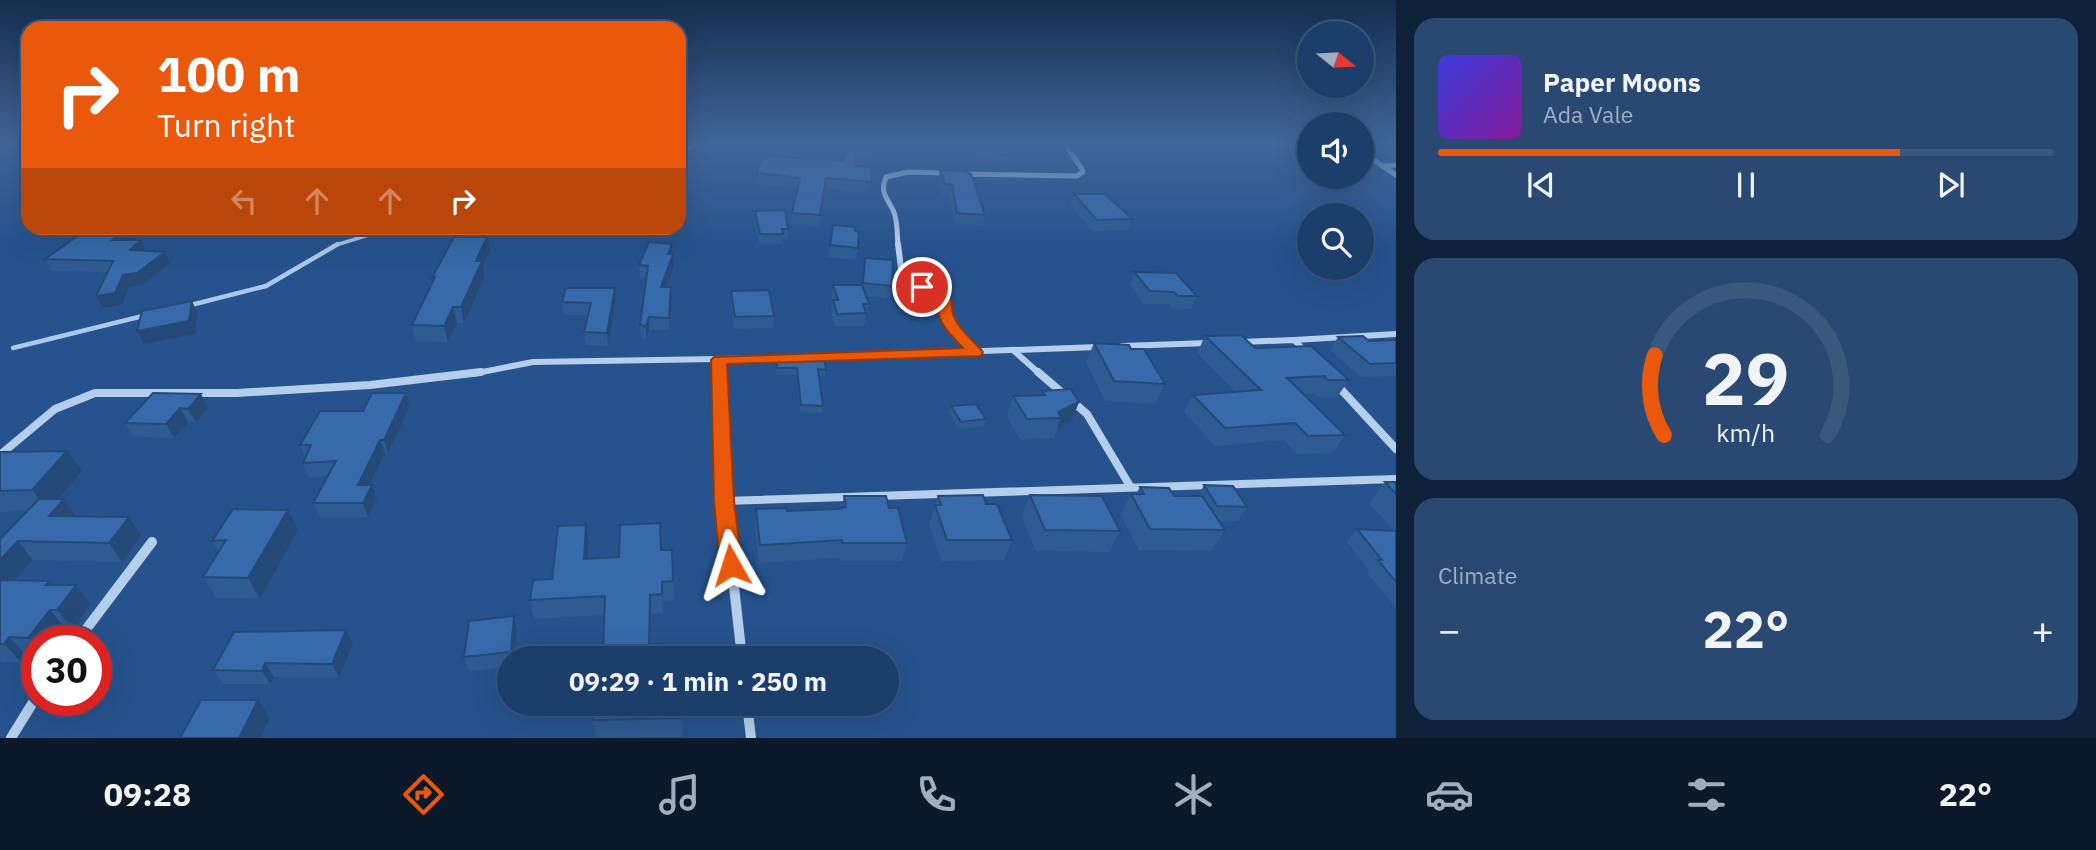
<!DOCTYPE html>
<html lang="en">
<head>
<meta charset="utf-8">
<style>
  :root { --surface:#1c3e6a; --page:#294972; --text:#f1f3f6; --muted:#a0aec1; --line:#3a577e; --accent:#ea580c }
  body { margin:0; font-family:"IBM Plex Sans",sans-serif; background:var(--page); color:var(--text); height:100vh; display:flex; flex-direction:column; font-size:26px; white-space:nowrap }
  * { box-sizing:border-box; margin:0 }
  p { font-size:23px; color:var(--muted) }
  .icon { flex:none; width:38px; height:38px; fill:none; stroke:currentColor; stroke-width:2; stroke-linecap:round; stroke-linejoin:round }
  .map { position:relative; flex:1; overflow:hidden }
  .sheet { display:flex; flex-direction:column; gap:18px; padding:18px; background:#0f223a; width:700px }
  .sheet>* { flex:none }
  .top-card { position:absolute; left:21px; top:21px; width:665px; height:214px; border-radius:21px; box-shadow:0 7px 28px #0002,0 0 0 2px var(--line); background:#ea580c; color:#fff; overflow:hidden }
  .needle { width:46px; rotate:108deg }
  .tools { position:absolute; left:1297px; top:21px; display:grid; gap:14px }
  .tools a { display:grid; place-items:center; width:77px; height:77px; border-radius:50%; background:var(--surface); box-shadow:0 7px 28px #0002,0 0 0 2px var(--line); font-size:35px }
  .speed { position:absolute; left:21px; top:625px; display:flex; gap:14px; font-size:35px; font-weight:700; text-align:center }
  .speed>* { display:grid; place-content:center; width:91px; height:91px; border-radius:50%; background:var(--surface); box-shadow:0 7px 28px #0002,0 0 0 2px var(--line); line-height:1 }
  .speed .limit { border:10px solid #d22; background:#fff; color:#111 }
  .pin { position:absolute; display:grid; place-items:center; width:60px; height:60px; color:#fff; margin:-30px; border:4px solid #fff; border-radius:50%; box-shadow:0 2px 7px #0007 }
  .me { position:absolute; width:77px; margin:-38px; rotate:354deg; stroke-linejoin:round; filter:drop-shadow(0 0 5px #0008) }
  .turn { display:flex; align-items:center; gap:24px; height:147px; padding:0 21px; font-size:32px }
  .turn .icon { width:91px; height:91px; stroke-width:2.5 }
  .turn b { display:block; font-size:49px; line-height:60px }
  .lanes { display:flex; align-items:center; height:66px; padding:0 21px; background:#0003; justify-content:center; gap:35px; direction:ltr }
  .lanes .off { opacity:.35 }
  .big { font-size:52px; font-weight:800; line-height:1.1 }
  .sheet .widget { flex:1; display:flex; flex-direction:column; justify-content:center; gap:10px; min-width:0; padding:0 24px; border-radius:21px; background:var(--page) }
  .sheet .dial { align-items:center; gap:0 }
  .dial svg { height:182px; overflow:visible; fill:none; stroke:var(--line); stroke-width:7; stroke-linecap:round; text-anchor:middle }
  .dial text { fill:var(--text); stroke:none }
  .song { display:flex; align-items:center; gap:21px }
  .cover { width:84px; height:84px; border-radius:10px; background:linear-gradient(135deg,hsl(240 70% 55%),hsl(290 70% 35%)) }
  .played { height:7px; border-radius:4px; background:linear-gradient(90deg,var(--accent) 75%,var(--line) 75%) }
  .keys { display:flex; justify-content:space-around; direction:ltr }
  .heat { display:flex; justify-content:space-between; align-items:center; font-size:38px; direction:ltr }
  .trip { position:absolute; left:497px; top:646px; width:402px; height:70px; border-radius:35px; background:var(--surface); box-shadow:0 7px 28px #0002,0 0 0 2px var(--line); font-weight:800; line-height:70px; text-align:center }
  .dock { display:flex; height:112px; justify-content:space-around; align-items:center; background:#0b192a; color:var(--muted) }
  .dock .icon { width:49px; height:49px }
  .dock .active { color:var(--accent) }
  .dock b { font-size:32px; color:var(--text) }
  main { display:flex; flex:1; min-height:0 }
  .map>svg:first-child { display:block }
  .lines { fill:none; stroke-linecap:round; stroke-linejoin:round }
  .stream-far1 { stroke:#aac8eb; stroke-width:3.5 }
  .stream { stroke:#aac8eb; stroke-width:4.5 }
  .street-far3 { stroke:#b5ceeb; stroke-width:5 }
  .street-far2 { stroke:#b5ceeb; stroke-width:6 }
  .street-far1 { stroke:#b5ceeb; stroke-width:8 }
  .street { stroke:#b5ceeb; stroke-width:10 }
  .wall { fill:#2e5b92 }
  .shaded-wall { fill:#264a77 }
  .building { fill:#366aaa; stroke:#264a77; stroke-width:2 }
  .route { fill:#ea580c; stroke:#983908; stroke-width:2 }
</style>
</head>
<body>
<main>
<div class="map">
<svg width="1396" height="738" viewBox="0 0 1396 738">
  <rect width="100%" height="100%" fill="#26538d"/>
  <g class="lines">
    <g class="stream-far1">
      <path d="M679 152 699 144"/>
      <path d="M333 246 391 228"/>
    </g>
    <g class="stream">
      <path d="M187 306 266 286 338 244"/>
      <path d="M13 348 147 315"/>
    </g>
    <g class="street-far3">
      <path d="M1362 152 1396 175"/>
      <path d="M1382 166 1396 165"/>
      <path d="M962 174 1077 176 1083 172 1082 169 1065 144"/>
      <path d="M898 246C897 235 898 219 893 210 886 196 880 193 886 177L908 172 946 173"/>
    </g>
    <g class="street-far2">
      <path d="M898 244 902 276 914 285"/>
      <path d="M932 290 945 302 950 323 975 353"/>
      <path d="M1294 340 1396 334"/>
      <path d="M1241 342 1294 340 1305 351"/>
      <path d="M1122 346 1208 343"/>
      <path d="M1013 350 1040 374"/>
      <path d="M814 357 1099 347"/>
      <path d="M719 360V374"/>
      <path d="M472 374 533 362 785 358"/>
    </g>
    <g class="street-far1">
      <path d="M719 372 724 501 728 535"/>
      <path d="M1038 372 1087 414 1130 486"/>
      <path d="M1337 385 1396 449"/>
      <path d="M0 455 55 409 95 393H237L370 385 481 372"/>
      <path d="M724 501 1396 479"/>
    </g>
    <g class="street">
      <path d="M728 533 742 658"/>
      <path d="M78 640 152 542"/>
      <path d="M747 704 751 738"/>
      <path d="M11 738 37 696"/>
    </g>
  </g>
  <g class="wall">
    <path d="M850 144H876L874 156H855V166L872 167 869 193 825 189 819 227 791 224 792 213 798 188 756 184 757 173 843 161Z"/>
    <path d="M970 144H1007L1012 155 1010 165 991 164 989 159H977Z"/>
    <path d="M940 170 985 215 983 226 954 224 950 196 943 195 938 181Z"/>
    <path d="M1074 194 1132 219 1127 230 1093 231 1070 206Z"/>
    <path d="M755 211 788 229 787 239H783L782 244H759L755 221Z"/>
    <path d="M833 225 855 231 858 248 856 260 828 257Z"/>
    <path d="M85 228H130L136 239 134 240 147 251 165 252 170 263 143 285 129 287 122 305 103 308 108 272 52 271 45 259 86 229Z"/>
    <path d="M672 244 674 267 666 287 672 300 669 330H649L646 339 641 337 640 325 646 278 640 277 639 265Z"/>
    <path d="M490 251 483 266 485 276 464 323H457L448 342 416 341 412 325 433 282 432 278Z"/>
    <path d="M865 258 892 286 890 299 866 296 869 304 864 326H835L831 312 833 285H862Z"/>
    <path d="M1134 272 1197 296 1191 309H1172L1169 304H1144L1130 285Z"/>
    <path d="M897 280 941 299 938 312 899 309 895 293Z"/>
    <path d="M731 291 774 316 773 328 734 329 731 302Z"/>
    <path d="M616 301 608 346 586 345 584 332 588 315H564L562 302Z"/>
    <path d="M1205 336 1255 348 1349 380 1337 397H1317L1313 393 1303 394 1345 435 1333 453 1297 454 1284 440 1215 446 1184 412 1193 395 1236 392 1197 353Z"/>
    <path d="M1338 337 1369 341 1396 340V376L1361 377 1330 350Z"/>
    <path d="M1094 343 1131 349 1165 384 1155 404 1105 401 1086 362Z"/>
    <path d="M776 357 826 370 825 376H819L823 406 822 413 800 412 797 375 776 374Z"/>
    <path d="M1042 391 1079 402 1071 422 1057 429 1054 438 1020 440 1007 416 1013 396 1040 395Z"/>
    <path d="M153 393 208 408 196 422H188L174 438 133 436 125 423Z"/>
    <path d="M406 393 410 406 388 453H385L370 485H372L377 499 368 517H320L313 503 328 476 309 477 303 463 305 458 300 445 363 411Z"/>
    <path d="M951 406 986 419 984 426 959 429 949 413Z"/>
    <path d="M0 452 82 471 58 499H64L77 516 141 536 122 562 33 560 16 580 50 581 53 585H76L91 604 73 629H66L57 640H37V656H27L22 663 2 662 0 660V539L27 511 0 512Z"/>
    <path d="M1385 482H1396V608L1367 573 1369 570 1347 542 1357 529 1393 530 1369 503Z"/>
    <path d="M1204 485 1247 507 1238 521H1218L1225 530 1211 551 1139 550 1121 515 1131 494H1136L1140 487 1174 496H1198Z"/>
    <path d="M1030 495 1120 531 1109 552 1036 551 1022 516Z"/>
    <path d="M844 496 889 508 907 543 902 561H839V558L759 563 755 527 756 509 787 511 837 509 842 508Z"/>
    <path d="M938 496 986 504 1012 540 1004 560 941 561 929 525Z"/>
    <path d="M586 525 589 544 588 559 619 557 672 550 674 600 663 601V613L651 614V644L603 651 605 615 534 619 530 600 552 579Z"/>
    <path d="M298 530 260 599 216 598 203 577 219 552 212 541Z"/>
    <path d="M514 616 517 630 515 658H509V667L469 671 464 657Z"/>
    <path d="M346 630 353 644 339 677H274L270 684H223L213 670Z"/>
    <path d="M595 704H689V713L682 714 683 737 596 738 593 720Z"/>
  </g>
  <g class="shaded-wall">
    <path d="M130 228 136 239 118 251 112 240Z"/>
    <path d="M487 237 490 251 483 266 485 276 464 323 461 307 476 261Z"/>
    <path d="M141 240 147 252 130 250Z"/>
    <path d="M672 244 673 256 668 254Z"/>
    <path d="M165 252 170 263 143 285 129 287 122 305 103 308 96 296 123 275Z"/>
    <path d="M673 254 674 267 661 300V287Z"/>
    <path d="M671 287 672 300 669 330V318Z"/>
    <path d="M615 288 616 301 608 346 607 333Z"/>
    <path d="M192 301 198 314 195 334 144 344 137 331Z"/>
    <path d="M453 307 457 323 448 342 444 326Z"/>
    <path d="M649 317V330L646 339V326Z"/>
    <path d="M406 393 410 406 388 453 384 440Z"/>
    <path d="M201 394 208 408 196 422 188 409Z"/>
    <path d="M1079 402 1071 422 1057 429 1061 418 1058 412Z"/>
    <path d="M180 408 188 422 174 438 166 424Z"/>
    <path d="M380 440 385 453 363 499 358 485Z"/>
    <path d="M67 451 82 471 48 511 32 490Z"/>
    <path d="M372 485 377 499 368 517 363 503Z"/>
    <path d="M64 499 78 518 49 516Z"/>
    <path d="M288 510 298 530 260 599 248 578Z"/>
    <path d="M129 517 141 536 122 562 109 543Z"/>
    <path d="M586 525 589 544 586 578 584 559Z"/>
    <path d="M18 541 33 560 0 598V560Z"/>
    <path d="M50 581 65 600 76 585 91 604 73 629 57 610 46 585Z"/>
    <path d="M650 595 651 614 650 658 649 644Z"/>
    <path d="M50 610 66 629 57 640H37V648L28 638Z"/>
    <path d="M514 616 517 630 515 658H512L511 652Z"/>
    <path d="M346 630 353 644 339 677 332 664Z"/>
    <path d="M9 637 27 656 22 663 4 644Z"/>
    <path d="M265 663 274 677 270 684 262 671Z"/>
    <path d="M258 700 270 718 260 738H239Z"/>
  </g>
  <g class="building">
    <path d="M850 144H876V146H856L855 166 872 167 871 182 826 178 820 215 792 213 800 178 757 173 761 158 767 159 768 156 843 161Z"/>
    <path d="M977 144H1007L1012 155 994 154 991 149H979Z"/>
    <path d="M940 170 965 171 971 174 985 215 957 213 952 185 945 184Z"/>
    <path d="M1074 194H1105L1132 219 1097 220Z"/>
    <path d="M785 210 788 229H782L783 234H760L755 211Z"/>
    <path d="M833 225 855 227V231L859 232 858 248 830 245Z"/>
    <path d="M89 228H130L112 240H141L130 250 165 252 137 273 123 275 115 293 96 296 113 261 45 259Z"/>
    <path d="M454 237H487L476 261H482L461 307H453L444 326 412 325 435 277 432 278Z"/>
    <path d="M649 242 672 244 668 254H673L661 287H671L669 318 649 317 646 326 640 325 648 266 639 265Z"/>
    <path d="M865 258 893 260 892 286 863 283Z"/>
    <path d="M1134 272 1176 273 1197 296H1178L1174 292 1150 291Z"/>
    <path d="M897 280 924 281 934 284 941 299 902 296Z"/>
    <path d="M833 285H862L869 304H863L866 313 837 314 833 300H838Z"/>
    <path d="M566 288H615L607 333 584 332 591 303 562 302Z"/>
    <path d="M769 290 774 316 735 317 731 291Z"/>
    <path d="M192 301 189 321 137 331 142 311Z"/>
    <path d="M1241 335 1255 348 1311 346 1349 380H1328L1324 376 1287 378 1345 435 1308 436 1295 423 1225 428 1193 395 1261 390 1205 336Z"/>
    <path d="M1363 336 1369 341 1396 340V363L1370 364 1338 337Z"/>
    <path d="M1094 343 1129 345 1131 349H1144L1165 384 1114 381Z"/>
    <path d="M824 356 826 370 818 369 823 406 801 405 797 368H777L776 357Z"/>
    <path d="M1071 389 1079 402 1058 412 1061 418 1027 419 1013 396 1045 395 1042 391Z"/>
    <path d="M153 393 201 394 188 409 180 408 166 424 125 423Z"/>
    <path d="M372 393H406L384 440H380L358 485H372L363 503H313L336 461 303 463 311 445H300L320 411H363Z"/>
    <path d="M976 404 986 419 961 422 951 406Z"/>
    <path d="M67 451 32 490 0 491V452Z"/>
    <path d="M1385 482H1396V494Z"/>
    <path d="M1204 485 1233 486 1247 507 1217 506Z"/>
    <path d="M1140 487 1169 488 1174 496H1202L1225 530 1150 529 1131 494H1144Z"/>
    <path d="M983 495 986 504H997L1012 540H947L935 505H941L938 496Z"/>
    <path d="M1030 495 1102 496 1120 531 1045 530Z"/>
    <path d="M844 496H886L889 508H898L907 543H842V540L760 545 756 509 786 508 787 511 837 509 846 507Z"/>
    <path d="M39 499H64L49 516 129 517 109 543 18 541 0 560V539Z"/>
    <path d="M233 509 288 510 248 578 203 577 226 540 212 541Z"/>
    <path d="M660 523 661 550H672L673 581 662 582V594L650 595 649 644H661V649H688V658H599L600 651H603L605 596 530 600 533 580 552 579 558 526 586 525 584 559 619 557 620 525Z"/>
    <path d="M1357 529 1396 531V582L1378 560H1382Z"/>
    <path d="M0 580 50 581 46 585H76L57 610H50L28 638 9 637 4 644H0Z"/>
    <path d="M514 616 511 652 464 657 469 621Z"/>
    <path d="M346 630 332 664 265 663 262 671 213 670 234 632Z"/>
    <path d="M201 700H258L239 738H180Z"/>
    <path d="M595 704H682V718L593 720Z"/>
  </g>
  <linearGradient id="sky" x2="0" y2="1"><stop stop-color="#152e4e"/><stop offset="0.58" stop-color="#41669a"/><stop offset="1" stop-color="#41669a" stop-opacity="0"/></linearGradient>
  <rect width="1396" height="247" fill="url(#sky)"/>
  <path class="route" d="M922 283 941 288 952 302C949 323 971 337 983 352L981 356 727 364 734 501 742 565 738 571 731 573 724 571 720 565 714 501 711 360 714 357 963 348C951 335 935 321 938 302L931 294 915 287Z"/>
</svg>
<div class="tools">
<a><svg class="needle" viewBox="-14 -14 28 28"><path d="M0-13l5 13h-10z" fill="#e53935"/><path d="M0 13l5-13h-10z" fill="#a0aec1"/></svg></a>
<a><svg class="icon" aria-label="sound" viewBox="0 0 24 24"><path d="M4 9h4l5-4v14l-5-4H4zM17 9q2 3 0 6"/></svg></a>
<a><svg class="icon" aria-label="search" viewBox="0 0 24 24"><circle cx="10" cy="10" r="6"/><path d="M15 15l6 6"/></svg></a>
</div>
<div class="speed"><div class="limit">30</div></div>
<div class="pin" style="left:922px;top:287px;background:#d93025"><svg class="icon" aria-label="arrive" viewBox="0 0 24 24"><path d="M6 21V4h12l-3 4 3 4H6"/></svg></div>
<svg class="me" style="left:731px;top:565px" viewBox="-20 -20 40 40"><path d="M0-17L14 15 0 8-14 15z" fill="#ea580c" stroke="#fff" stroke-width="4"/></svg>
<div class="trip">09:29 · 1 min · 250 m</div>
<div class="top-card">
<div class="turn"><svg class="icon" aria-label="right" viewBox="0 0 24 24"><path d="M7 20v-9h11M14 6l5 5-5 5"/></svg><div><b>100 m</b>Turn right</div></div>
<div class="lanes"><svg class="icon off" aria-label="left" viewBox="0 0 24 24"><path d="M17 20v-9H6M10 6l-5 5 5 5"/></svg><svg class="icon off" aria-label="ahead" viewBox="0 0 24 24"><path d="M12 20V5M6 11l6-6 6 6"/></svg><svg class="icon off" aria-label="ahead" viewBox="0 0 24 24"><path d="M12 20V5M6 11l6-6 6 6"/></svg><svg class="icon" aria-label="right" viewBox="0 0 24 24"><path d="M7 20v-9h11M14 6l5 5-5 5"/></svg></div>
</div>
</div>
<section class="sheet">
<div class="widget">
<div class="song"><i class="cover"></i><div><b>Paper Moons</b><p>Ada Vale</p></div></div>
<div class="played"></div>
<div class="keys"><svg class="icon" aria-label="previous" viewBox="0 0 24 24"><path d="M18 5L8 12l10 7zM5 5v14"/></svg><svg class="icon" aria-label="pause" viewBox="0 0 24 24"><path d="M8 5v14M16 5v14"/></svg><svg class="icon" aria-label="next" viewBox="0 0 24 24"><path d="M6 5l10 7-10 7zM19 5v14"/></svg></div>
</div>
<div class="widget dial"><svg viewBox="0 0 100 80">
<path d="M14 69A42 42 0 1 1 86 69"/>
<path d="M14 69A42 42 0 0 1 10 34" stroke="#ea580c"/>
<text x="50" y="56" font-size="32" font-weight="700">29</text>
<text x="50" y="72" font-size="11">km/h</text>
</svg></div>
<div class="widget"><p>Climate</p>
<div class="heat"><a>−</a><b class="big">22°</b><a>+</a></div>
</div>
</section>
</main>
<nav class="dock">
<b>09:28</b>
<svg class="icon active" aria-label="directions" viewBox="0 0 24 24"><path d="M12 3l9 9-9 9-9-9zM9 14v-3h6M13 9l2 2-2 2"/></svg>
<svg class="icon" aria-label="music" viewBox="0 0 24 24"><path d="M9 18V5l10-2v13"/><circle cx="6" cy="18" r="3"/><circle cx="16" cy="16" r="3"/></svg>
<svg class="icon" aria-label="phone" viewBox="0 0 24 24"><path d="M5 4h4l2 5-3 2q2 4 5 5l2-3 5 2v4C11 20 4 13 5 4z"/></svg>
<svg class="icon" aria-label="climate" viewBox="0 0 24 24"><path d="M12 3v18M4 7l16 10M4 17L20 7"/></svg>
<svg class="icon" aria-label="car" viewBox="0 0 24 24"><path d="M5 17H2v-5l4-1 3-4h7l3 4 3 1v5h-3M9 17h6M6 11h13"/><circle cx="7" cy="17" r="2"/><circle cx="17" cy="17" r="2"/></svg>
<svg class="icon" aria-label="filters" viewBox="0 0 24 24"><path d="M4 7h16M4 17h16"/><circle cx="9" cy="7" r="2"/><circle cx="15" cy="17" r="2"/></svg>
<b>22°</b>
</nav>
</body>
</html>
